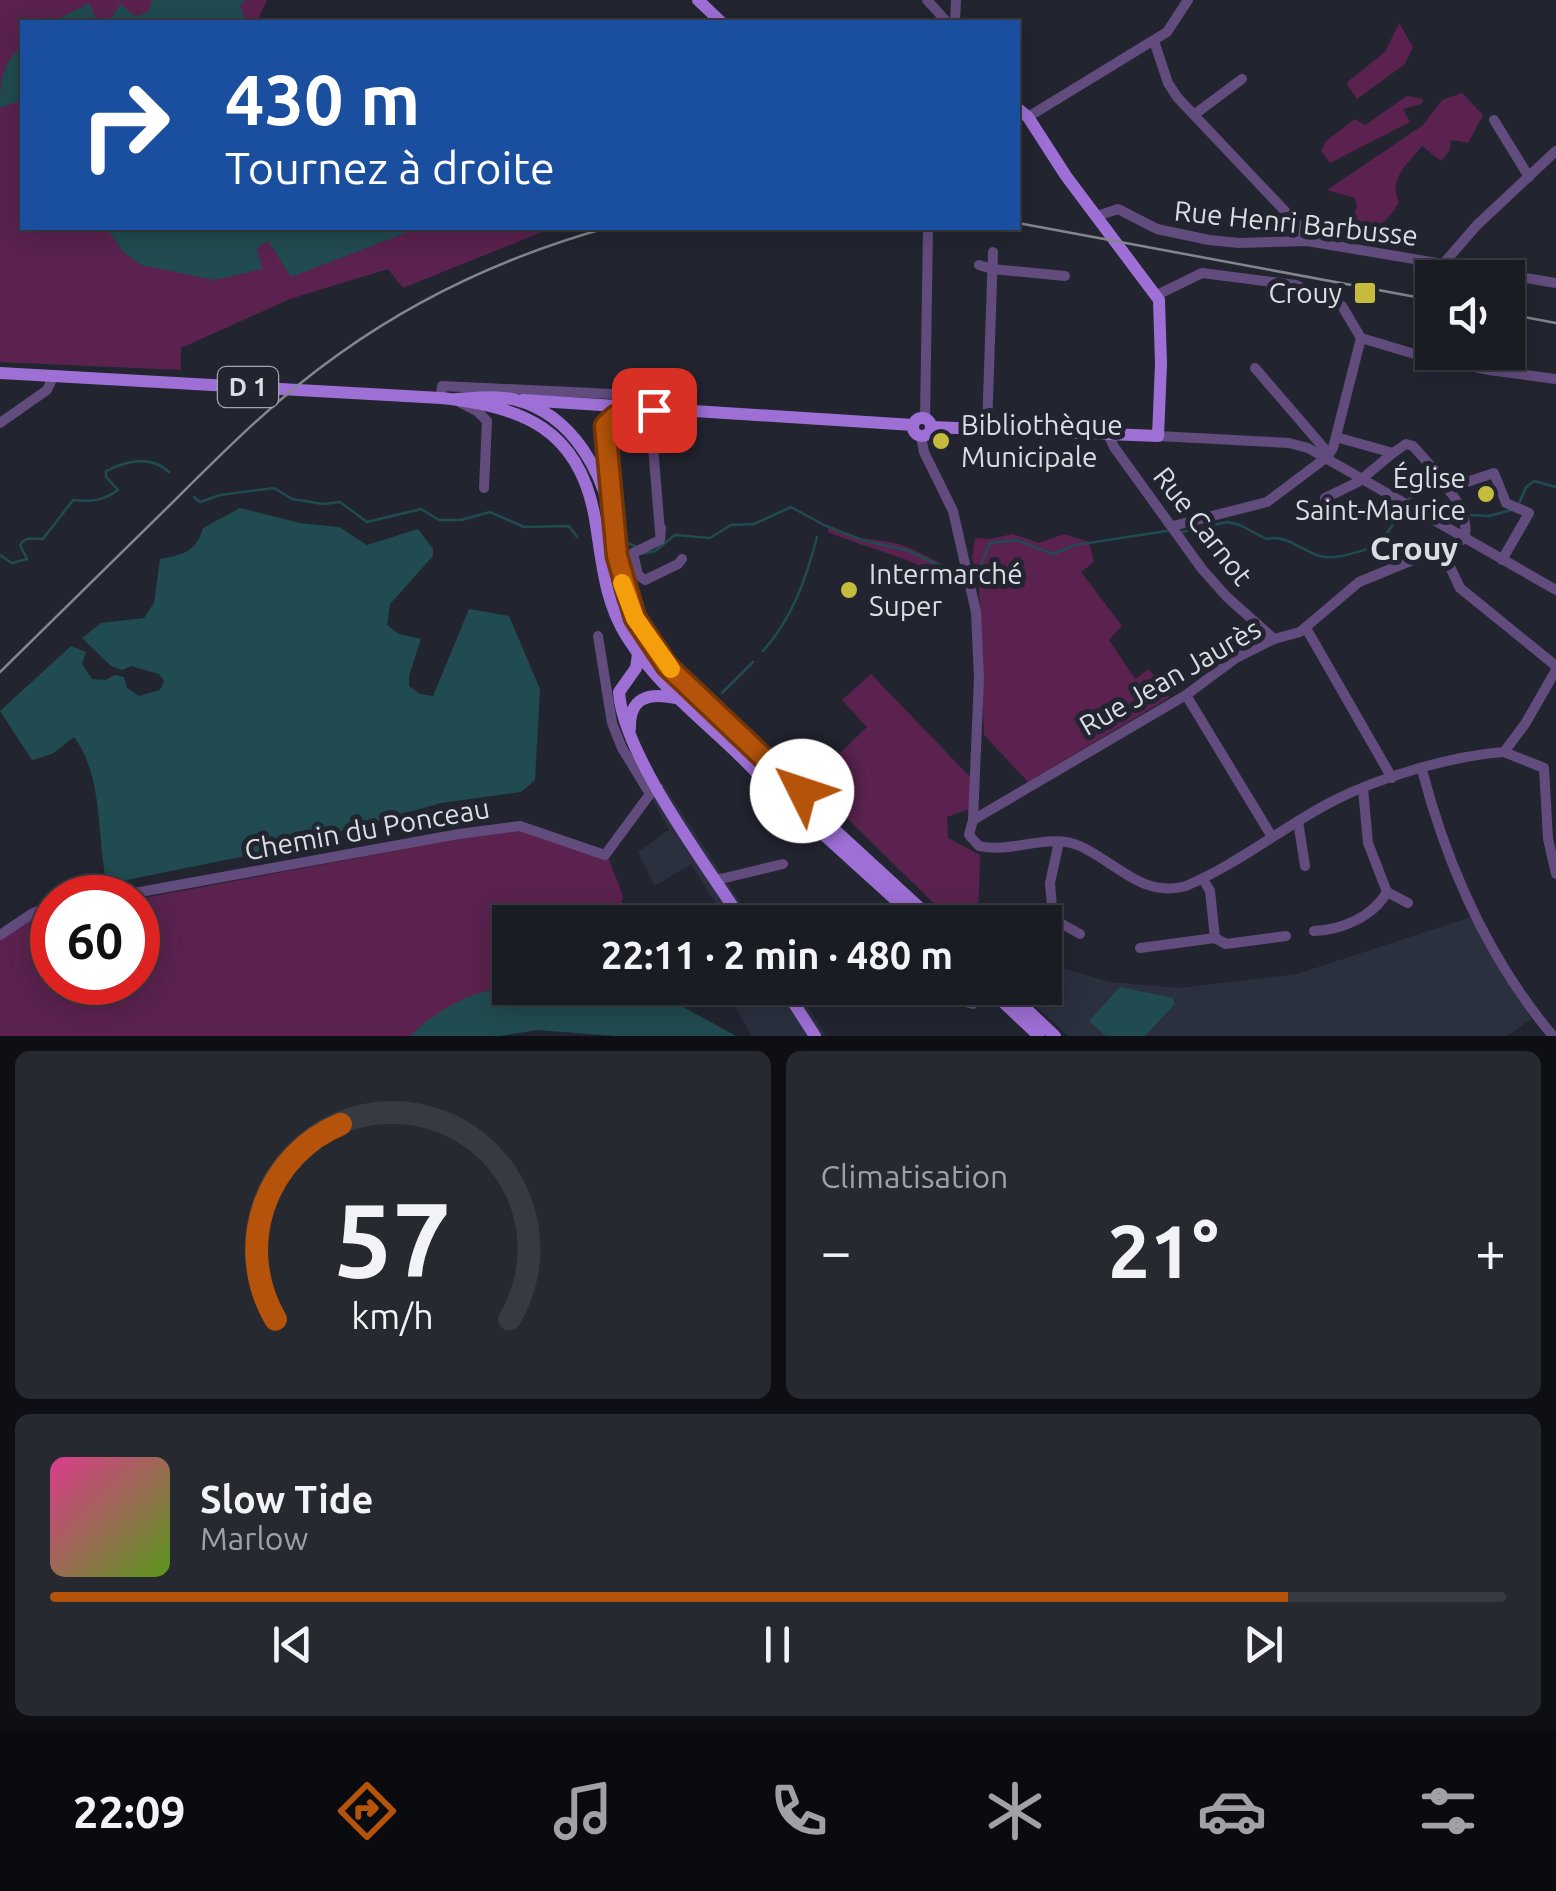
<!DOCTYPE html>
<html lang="fr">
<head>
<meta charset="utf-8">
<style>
  :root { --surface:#1a1c24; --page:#272931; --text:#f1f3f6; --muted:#9fa1a6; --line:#383a41; --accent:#b45309 }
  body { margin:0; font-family:Ubuntu,sans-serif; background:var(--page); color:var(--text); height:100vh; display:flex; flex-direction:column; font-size:38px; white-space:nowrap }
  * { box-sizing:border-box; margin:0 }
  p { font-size:32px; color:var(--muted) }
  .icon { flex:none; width:55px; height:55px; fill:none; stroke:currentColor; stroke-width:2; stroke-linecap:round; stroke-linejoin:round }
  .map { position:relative; height:1036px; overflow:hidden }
  .details { display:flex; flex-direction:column; gap:15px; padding:15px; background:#0e0f14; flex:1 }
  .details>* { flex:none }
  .banner { position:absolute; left:20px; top:20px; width:1000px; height:210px; border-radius:0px; box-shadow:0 5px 25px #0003,0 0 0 2px var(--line); background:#1a4fa0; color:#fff; overflow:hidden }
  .tools { position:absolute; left:1415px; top:260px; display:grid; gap:20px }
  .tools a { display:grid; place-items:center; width:110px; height:110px; border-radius:0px; background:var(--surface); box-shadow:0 5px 25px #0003,0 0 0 2px var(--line); font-size:50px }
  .speed { position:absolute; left:30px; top:875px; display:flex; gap:20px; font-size:50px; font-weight:700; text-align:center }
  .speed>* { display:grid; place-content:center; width:130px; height:130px; border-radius:50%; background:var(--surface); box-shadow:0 5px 25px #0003,0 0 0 2px var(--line); line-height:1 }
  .speed .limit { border:15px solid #d22; background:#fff; color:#111 }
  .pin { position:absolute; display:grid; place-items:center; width:85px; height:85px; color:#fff; margin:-42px; border-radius:20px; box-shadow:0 5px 15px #0006 }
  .me { position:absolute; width:110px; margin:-55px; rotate:311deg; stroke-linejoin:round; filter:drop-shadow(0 0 8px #0008) }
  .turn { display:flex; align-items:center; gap:35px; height:210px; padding:0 40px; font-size:45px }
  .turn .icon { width:130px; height:130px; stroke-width:2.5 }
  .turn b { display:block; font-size:70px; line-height:85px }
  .big { font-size:75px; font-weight:700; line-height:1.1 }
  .details .card { flex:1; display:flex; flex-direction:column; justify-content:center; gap:15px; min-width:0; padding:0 35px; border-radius:15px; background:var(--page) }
  .details .dial { align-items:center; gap:0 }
  .dial svg { height:260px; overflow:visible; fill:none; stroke:var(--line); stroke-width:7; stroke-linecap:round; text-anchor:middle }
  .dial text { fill:var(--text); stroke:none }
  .song { display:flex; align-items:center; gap:30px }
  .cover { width:120px; height:120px; border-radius:15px; background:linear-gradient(135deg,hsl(330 70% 55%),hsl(90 70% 35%)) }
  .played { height:10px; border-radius:5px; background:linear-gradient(90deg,var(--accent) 85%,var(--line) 85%) }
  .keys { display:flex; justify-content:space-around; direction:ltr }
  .heat { display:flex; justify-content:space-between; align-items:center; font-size:55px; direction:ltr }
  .details .tiles { flex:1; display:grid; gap:15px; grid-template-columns:1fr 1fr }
  .card:last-child { grid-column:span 2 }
  .trip { position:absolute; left:492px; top:905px; width:570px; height:100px; border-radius:0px; background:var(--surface); box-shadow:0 5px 25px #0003,0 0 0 2px var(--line); font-weight:700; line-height:100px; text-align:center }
  .dock { display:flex; height:160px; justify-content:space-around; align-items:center; background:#0a0b0e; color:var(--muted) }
  .dock .icon { width:70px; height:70px }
  .dock .active { color:var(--accent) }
  .dock b { font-size:45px; color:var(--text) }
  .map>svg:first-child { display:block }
  .built { fill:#2b303f }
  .green { fill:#5b224f }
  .water { fill:#204b50 }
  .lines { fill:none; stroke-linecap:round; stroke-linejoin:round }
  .stream { stroke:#204b50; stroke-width:2.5 }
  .minor { stroke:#624c7d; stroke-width:10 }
  .major { stroke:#9e6fd5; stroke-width:12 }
  .rail { stroke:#83868e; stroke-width:2.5 }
  .route-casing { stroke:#753606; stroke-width:25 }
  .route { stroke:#b45309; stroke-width:18 }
  .slow { stroke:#f59e0b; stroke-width:18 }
  .poi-dot { fill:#c5bc3d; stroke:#222530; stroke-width:4 }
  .labels { text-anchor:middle; stroke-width:10; stroke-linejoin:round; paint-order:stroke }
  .shield { fill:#222530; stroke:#a4a6ae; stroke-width:2.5 }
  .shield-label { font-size:25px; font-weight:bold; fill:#dbdde4 }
  .street-label { font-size:28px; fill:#dbdde4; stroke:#222530 }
  .poi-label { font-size:28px; fill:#dbdde4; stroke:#222530; text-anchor:end }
  .quarter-label { font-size:32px; font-weight:bold; fill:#dbdde4; stroke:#222530 }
</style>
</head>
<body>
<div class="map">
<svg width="1556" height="1036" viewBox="0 0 1556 1036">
  <rect width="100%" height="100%" fill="#222530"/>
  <g class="built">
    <path d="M663 784 753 922H727L691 864 655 886 638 852 669 830 652 799Z"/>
    <path d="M1471 917 1531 1019 1507 1036H1068L1016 988H1045V963L1109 982 1180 988 1297 974Z"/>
    <path d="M724 988H795L826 1036H752Z"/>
  </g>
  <g class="green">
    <path d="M0 0H267L257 22H22V228H546L547 230 403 288 388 269 290 299 181 348V370L0 362Z"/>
    <path d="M1399 23 1413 47 1405 64 1357 99 1346 83 1385 52Z"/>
    <path d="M1462 93 1483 115 1468 143 1451 140 1450 150 1441 161 1422 146C1407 165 1388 178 1399 202 1390 219 1373 236 1352 233L1349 226 1357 206 1355 198 1327 190 1423 125 1442 100Z"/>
    <path d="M1407 96 1423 99 1421 104 1403 109 1410 122 1330 163 1321 151 1326 141 1355 119 1365 125Z"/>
    <path d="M828 527C851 540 873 538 898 544 914 548 950 568 963 578L957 583 950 582C907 555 873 551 828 532Z"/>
    <path d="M1013 534 1039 543 1064 534 1089 542 1094 562 1081 572 1122 626 1109 640 1135 679 1149 669 1170 697 1028 782 984 735 979 592 981 568H975L972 558 975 538 990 539Z"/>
    <path d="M871 674 970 777 969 809 947 817 948 838 980 855 978 922H953L810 782 867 727 842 700Z"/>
    <path d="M523 827 608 857 623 896 617 922H510V988L450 1036H0V933L44 912 52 911V982H138V899Z"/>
  </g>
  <g class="water">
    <path d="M153 0H246L240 5 245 20 240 22H52L89 3 97 21 110 20 120 4 135 16 148 12Z"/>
    <path d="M22 46V100L0 108C0 81 1 64 22 46Z"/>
    <path d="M114 228H418L291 277 268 241 257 248 262 269 214 280 141 265 123 252 109 232Z"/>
    <path d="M240 508 300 523 339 527 367 545 418 529 433 549V556L390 604 387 625 399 634 421 639 409 676V686L420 694 433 696 469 609 509 616 540 689 535 780 521 792 441 803 275 850 107 884C96 836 104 777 74 737L52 754 32 760 0 711 71 646 86 652 82 664 92 679 106 680 114 675 124 677 127 688 139 696 160 690 164 681 159 674 131 666 122 670 111 666 82 638 101 623 144 618 154 603 160 559C183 555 196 552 203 528Z"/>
    <path d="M510 986 610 988 669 999 736 1036H615L537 1030 500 1036H410C436 1010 473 990 510 986Z"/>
    <path d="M1120 987 1173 998 1175 1004 1145 1036H1106L1089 1021Z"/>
  </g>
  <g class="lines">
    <g class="stream">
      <path d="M194 497 200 502 220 495 274 488 292 499 323 504 340 502 367 522 421 509 439 520H461L490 512 524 527 569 526 577 537"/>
      <path d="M1408 500 1432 477"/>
      <path d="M1518 506 1526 487 1534 481 1556 487"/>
      <path d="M1471 515 1489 516 1511 510"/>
      <path d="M1182 532 1227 522 1240 525 1266 539C1287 534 1301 551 1320 556 1337 561 1361 550 1378 546L1403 510"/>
      <path d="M622 541 635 546"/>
      <path d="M641 554 655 551 675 535 710 538 731 525 754 524 791 507 824 525 862 540 909 551 962 576"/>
      <path d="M0 555 12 563 27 559 20 545C25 536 35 539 43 539L73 500C91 502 103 501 118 490L106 477V471C126 461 151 455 169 472"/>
      <path d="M974 574 978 573 990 543 1016 540 1053 554 1075 545 1167 531"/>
      <path d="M763 651C792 619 806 579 817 537"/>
      <path d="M722 693 753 662"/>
    </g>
    <g class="minor">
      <path d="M927 0 947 22"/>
      <path d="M955 22 956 0"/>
      <path d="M1154 41 1168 83 1177 97 1300 227 1307 241"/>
      <path d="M1195 114 1242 79"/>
      <path d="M1028 117 1167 32 1188 0"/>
      <path d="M1494 120 1529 177"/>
      <path d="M1097 216 1118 209 1157 229 1209 240 1239 243 1307 241 1556 283"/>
      <path d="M1444 263 1477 225 1556 151"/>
      <path d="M979 265 992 269 1065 276"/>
      <path d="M1157 295 1202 273 1296 285 1342 306 1361 338 1418 355 1489 370 1556 379"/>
      <path d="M1255 368 1329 454"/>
      <path d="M654 396 659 381 667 374"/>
      <path d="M441 398 442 386 654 396 652 434 660 532"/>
      <path d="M461 403 477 411 487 421 484 488"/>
      <path d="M925 419 928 228"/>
      <path d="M0 423 47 390 54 375"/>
      <path d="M987 428 993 252"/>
      <path d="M1108 434 1114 447 1202 569 1227 597 1274 639"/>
      <path d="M1158 436 1289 443 1308 448 1556 590"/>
      <path d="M921 437 924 452 953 511 976 612 979 678 973 820 969 835 979 846C1012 854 1048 832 1080 846 1117 863 1142 898 1186 886 1238 864 1283 827 1333 801 1380 777 1451 756 1504 752L1525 724 1556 670"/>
      <path d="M1336 437 1393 453 1406 444 1413 446C1431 466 1474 510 1464 539"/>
      <path d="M1450 492 1467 482 1494 473 1506 503 1529 513 1502 560"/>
      <path d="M1325 498 1358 482 1393 453"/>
      <path d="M1173 526 1267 502 1327 457 1333 448 1361 338"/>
      <path d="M661 528 660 540 633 553 638 575 645 580 678 564 682 559"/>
      <path d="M1442 550 1460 588 1556 666"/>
      <path d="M1306 628 1392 778"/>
      <path d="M598 636 612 723 622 748 650 794"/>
      <path d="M1186 695 1272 837"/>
      <path d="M1504 752 1544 768 1548 839 1556 874"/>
      <path d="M1422 770C1447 865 1489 960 1553 1036"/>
      <path d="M1363 789 1368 843 1387 892"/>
      <path d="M973 820 1186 695 1236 658 1274 639 1300 632 1359 582 1464 539"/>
      <path d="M1298 821 1305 866"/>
      <path d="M1203 879 1210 891 1215 938"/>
      <path d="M716 880 783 864"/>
      <path d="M107 898 459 834 520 826 605 855 650 794 658 788"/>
      <path d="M1019 919H1053L1080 934"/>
      <path d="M1053 919 1050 883 1059 842"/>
      <path d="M1314 931C1341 930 1373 917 1387 892L1408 903"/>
      <path d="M0 935 33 913 52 905"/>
      <path d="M1215 938 1226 944 1286 936"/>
      <path d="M1140 948 1215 938"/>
      <path d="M912 988 973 1004"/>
    </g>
    <g class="major">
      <path d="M698 0 721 22"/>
      <path d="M0 373 441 398C523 406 580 430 595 519 602 560 604 601 627 637 661 691 711 725 754 770 764 781 766 792 774 802 786 808 797 804 802 791L796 775 780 771 766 760C721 718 667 676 637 621 620 592 618 559 613 526 604 473 573 415 516 400 497 395 475 398 456 399"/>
      <path d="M523 400 913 425"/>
      <circle cx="922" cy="427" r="9"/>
      <path d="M932 427 1158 436 1161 364 1159 300 1066 176 1028 117 1018 109"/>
      <path d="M612 498 605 427 626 409"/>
      <path d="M638 654 636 668 619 692C623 755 707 866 743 922"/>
      <path d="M630 729C629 698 648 692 675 698"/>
      <path d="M802 791 824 820 935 922"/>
      <path d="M791 805 920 922"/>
      <path d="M784 988 815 1036"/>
      <path d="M988 988 1039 1036"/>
      <path d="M1004 988 1055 1036"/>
    </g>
    <g class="rail">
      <path d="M1018 223 1432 300"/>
      <path d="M1508 314 1556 323"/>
      <path d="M0 672C58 615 116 558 174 501 226 449 278 397 339 354 420 296 510 255 606 228"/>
    </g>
  </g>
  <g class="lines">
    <g class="route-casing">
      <path id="route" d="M654 410C631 408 620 409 605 426L617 556 635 618 667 666 766 760 780 771 796 775 802 791"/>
    </g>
    <use href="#route" class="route"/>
    <path class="slow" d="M622 583 635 618 671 669"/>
  </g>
  <g class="poi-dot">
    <rect x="1353" y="281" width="24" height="24" rx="5"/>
    <circle cx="941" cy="441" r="10"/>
    <circle cx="1486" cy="494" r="10"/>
    <circle cx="849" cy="590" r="10"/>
  </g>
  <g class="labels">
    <rect class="shield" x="218" y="367" width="60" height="40" rx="8"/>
    <g class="shield-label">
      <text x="248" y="396">D 1</text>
    </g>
    <g class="street-label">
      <text transform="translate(1296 223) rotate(6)" y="10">Rue Henri Barbusse</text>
      <text transform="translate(1203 526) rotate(52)" y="10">Rue Carnot</text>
      <text transform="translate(1170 677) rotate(-30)" y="10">Rue Jean Jaurès</text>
      <text transform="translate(367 829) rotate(-10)" y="10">Chemin du Ponceau</text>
    </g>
    <g class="poi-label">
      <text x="1342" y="303">Crouy</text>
      <text x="961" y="435" text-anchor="start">Bibliothèque<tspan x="961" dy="32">Municipale</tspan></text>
      <text x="1466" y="488">Église<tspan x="1466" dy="32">Saint-Maurice</tspan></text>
      <text x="869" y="584" text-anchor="start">Intermarché<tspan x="869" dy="32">Super</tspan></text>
    </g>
    <g class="quarter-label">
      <text x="1414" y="560">Crouy</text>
    </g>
  </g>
</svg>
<div class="tools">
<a><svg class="icon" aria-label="sound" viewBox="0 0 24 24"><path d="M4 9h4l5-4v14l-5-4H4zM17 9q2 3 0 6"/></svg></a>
</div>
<div class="speed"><div class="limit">60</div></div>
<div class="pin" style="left:654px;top:410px;background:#d93025"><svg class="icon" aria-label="arrive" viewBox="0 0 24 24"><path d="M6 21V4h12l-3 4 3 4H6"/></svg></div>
<svg class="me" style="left:802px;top:791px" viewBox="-20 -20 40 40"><circle r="19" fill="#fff"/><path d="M0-13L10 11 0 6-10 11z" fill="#b45309"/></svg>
<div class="trip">22:11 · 2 min · 480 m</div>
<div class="banner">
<div class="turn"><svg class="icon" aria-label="right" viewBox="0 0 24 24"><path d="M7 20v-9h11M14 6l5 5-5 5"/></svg><div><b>430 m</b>Tournez à droite</div></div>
</div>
</div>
<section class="details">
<div class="tiles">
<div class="card dial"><svg viewBox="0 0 100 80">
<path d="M14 69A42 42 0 1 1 86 69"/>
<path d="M14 69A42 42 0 0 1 34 9" stroke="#b45309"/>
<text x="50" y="56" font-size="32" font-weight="700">57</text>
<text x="50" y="72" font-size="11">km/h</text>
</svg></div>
<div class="card"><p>Climatisation</p>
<div class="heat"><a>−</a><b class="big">21°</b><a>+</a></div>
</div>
<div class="card">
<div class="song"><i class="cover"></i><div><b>Slow Tide</b><p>Marlow</p></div></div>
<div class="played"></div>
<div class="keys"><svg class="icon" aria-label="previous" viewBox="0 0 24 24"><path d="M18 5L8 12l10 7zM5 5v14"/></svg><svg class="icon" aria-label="pause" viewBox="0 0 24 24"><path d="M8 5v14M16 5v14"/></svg><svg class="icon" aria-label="next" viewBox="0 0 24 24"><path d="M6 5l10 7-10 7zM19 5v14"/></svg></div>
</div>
</div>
</section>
<nav class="dock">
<b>22:09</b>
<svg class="icon active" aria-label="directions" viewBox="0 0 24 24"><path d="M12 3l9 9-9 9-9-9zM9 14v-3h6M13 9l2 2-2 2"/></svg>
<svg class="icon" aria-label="music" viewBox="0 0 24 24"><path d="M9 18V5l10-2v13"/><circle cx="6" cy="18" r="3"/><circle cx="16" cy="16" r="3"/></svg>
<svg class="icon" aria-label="phone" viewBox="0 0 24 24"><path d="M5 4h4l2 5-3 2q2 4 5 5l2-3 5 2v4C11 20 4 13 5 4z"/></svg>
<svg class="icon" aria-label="climate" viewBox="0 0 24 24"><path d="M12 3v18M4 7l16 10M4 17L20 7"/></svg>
<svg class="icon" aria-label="car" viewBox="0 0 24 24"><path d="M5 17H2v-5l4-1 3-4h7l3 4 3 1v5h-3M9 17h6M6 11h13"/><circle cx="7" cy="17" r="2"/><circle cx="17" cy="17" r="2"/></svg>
<svg class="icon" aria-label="filters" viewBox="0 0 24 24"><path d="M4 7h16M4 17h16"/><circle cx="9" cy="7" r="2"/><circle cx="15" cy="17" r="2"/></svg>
</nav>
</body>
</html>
